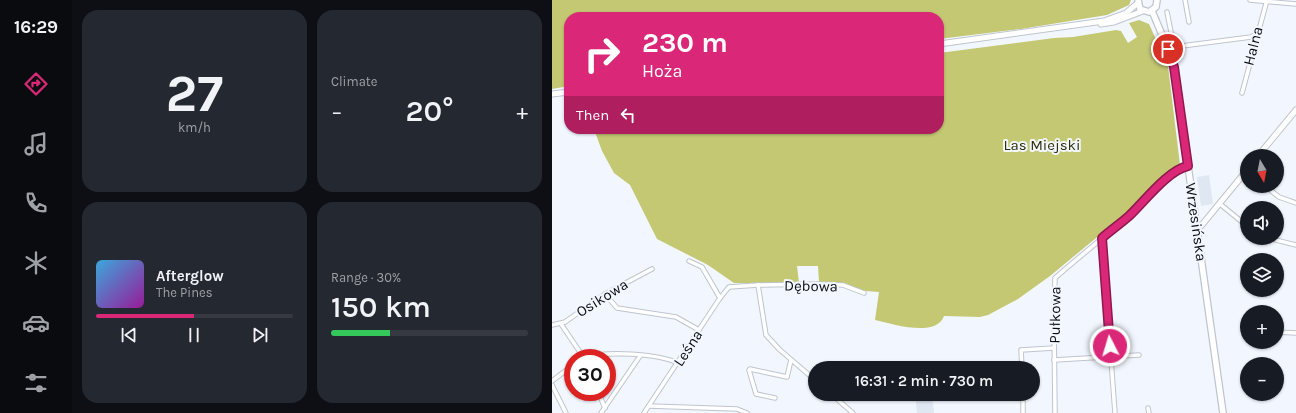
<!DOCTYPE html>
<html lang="en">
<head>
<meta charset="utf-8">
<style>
  :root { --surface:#171b24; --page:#242831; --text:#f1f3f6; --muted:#9ea1a6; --line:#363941; --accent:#db2777 }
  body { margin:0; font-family:Karla,sans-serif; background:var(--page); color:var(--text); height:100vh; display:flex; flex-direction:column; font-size:15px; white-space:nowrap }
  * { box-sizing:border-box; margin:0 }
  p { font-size:13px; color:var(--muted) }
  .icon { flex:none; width:22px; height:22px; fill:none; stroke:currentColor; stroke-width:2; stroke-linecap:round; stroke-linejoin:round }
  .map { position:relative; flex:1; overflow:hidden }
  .panel { display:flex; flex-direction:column; gap:10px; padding:10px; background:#0d0f14; width:480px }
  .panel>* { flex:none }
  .top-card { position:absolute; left:12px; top:12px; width:380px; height:122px; border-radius:16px; box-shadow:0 1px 3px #0004; background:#db2777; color:#fff; overflow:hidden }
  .needle { width:26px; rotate:170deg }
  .buttons { position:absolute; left:688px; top:149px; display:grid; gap:8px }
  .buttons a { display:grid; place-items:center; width:44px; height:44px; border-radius:50%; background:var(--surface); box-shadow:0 1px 3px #0004; font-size:20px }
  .speed { position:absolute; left:12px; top:349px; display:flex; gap:8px; font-size:20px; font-weight:700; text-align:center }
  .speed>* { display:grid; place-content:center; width:52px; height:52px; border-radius:50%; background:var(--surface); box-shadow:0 1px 3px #0004; line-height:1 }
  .speed .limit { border:6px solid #d22; background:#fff; color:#111 }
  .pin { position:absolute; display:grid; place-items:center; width:34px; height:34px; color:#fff; margin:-17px; border:2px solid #fff; border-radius:50%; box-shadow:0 1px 4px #0007 }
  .me { position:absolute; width:44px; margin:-22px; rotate:355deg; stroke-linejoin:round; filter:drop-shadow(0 0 3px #0008) }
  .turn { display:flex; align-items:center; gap:14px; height:84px; padding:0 12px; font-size:18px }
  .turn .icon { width:52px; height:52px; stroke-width:2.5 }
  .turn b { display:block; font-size:28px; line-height:34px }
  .then { display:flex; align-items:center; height:38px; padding:0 12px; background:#0003; gap:8px; font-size:15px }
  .big { font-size:30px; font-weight:600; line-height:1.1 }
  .panel .card { flex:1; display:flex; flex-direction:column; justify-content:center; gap:6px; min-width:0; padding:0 14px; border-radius:16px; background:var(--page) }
  .panel .dial { align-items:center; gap:0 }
  .dial b { font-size:52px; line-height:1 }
  .song { display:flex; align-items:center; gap:12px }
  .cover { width:48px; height:48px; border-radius:6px; background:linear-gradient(135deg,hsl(200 70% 55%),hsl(300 70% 35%)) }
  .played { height:4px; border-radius:2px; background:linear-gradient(90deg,var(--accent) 50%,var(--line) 50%) }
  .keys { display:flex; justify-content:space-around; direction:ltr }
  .heat { display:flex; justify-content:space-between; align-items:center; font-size:22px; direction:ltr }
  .charge { height:6px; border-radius:3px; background:linear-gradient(90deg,#34c759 30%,var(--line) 0) }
  .panel .tiles { flex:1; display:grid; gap:10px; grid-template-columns:repeat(2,1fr) }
  .trip { position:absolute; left:256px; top:361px; width:232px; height:40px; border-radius:20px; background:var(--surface); box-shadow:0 1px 3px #0004; font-weight:600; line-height:40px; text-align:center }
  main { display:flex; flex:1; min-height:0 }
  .menu { display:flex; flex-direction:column; width:72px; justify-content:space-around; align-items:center; background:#090b0e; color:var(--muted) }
  .menu .icon { width:28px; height:28px }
  .menu .active { color:var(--accent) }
  .menu b { font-size:18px; color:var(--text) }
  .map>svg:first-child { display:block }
  .built { fill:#dfe7f3 }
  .forest { fill:#c4c872 }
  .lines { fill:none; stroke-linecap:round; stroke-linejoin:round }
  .street-casing { stroke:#bfc5ce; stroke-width:5.5 }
  .secondary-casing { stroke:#bfc5ce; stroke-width:7 }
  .primary-casing { stroke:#bfc5ce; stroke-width:8 }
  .street { stroke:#fff; stroke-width:3.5 }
  .secondary { stroke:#fff; stroke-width:5 }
  .primary { stroke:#fff; stroke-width:5.5 }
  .route-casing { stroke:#8e194d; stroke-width:10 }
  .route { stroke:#db2777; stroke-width:7 }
  .labels { text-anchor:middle; stroke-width:4; stroke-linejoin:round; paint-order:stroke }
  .street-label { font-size:15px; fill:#0a0c0f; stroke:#f2f7ff }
  .park-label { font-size:15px; fill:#2d2e08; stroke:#f2f7ff }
</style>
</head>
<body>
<main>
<nav class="menu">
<b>16:29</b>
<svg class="icon active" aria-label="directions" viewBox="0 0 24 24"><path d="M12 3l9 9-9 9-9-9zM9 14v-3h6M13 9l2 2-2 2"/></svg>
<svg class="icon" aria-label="music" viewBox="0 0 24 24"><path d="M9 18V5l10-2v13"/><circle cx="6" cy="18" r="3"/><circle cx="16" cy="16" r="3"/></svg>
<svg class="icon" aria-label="phone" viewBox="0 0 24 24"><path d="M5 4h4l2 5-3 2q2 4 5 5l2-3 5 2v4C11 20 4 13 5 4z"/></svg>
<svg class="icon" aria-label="climate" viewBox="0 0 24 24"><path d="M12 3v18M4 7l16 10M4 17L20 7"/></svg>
<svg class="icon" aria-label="car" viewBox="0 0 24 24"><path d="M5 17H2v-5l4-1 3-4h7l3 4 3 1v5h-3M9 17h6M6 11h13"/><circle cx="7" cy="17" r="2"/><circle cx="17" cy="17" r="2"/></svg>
<svg class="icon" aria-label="filters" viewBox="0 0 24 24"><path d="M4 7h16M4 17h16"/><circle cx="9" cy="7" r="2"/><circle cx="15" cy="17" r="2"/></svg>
</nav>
<section class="panel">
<div class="tiles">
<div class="card dial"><b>27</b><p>km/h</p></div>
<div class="card"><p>Climate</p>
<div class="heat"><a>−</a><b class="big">20°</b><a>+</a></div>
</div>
<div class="card">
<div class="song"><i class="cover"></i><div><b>Afterglow</b><p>The Pines</p></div></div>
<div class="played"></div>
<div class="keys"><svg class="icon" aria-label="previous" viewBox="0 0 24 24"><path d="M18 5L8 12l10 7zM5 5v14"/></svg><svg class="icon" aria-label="pause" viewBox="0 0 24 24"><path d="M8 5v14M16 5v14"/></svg><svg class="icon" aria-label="next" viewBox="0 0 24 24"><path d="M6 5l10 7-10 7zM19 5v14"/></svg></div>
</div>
<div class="card"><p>Range · 30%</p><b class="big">150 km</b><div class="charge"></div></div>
</div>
</section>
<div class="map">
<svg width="744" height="413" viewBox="0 0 744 413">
  <rect width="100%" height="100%" fill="#f2f7ff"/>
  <g class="built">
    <path d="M657 175 661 204 649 206 645 177Z"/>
    <path d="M363 394H380L382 413H365Z"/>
  </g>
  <g class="forest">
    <path d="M0 0H579L577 5 555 15 469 29 387 39V17H17V86L0 89Z"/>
    <path d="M587 20 597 24 616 66 628 165 578 210 498 276 466 299 436 315 428 317 392 316C384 338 341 324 323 320L327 292 314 291 291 284 267 282 266 266H245L247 283H182L156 265 105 239 78 185 62 173 50 151 42 129H387V53L502 38 521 37 564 30 569 31 576 43 585 37 577 23Z"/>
  </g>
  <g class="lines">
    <g class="street-casing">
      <g id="street">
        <path d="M633 0 637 22"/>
        <path d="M698 0 744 4"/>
        <path d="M615 12 622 47 699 37 704 34"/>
        <path d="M690 93 715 0"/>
        <path d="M713 186 727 197 744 203"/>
        <path d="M668 204 695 226"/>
        <path d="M550 238 563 413"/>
        <path d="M716 238 744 245"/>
        <path d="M137 261 150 267 168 298"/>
        <path d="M206 285 214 335 228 350 263 380"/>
        <path d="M53 294 65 308 124 317 147 330"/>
        <path d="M9 324 32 358"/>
        <path d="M0 325 13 322 53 294 100 269"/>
        <path d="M725 332 744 333"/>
        <path d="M33 358C54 350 106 354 126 363"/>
        <path d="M502 360 587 355"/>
        <path d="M470 368 469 350 502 348"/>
        <path d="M0 381 21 365"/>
        <path d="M0 385 14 413"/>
        <path d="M46 392 53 408"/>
        <path d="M279 394 301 413"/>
        <path d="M471 394V413"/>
        <path d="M223 398 204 394 197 370 198 369 235 377 239 360"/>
        <path d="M97 406 185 409 195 413"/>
        <path d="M596 408 597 413"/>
        <path d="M49 413 88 356"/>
        <path d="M92 413 168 298 177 287 206 285 265 284 291 285 312 293"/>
        <path d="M503 413 502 319 503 278C527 257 552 237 576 217 592 203 616 170 636 167"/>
      </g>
    </g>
    <g class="secondary-casing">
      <g id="secondary">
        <path d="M549 24 562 22 591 11"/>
        <path d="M387 44 552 21 574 13 586 3"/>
        <path d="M0 94 17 92"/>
        <path d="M706 156 744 110"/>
        <path d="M645 229 649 226 695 170"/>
      </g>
    </g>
    <g class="primary-casing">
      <g id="primary">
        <path d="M586 0 588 9 597 12 604 7 605 0"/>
        <path d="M600 11 616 49 622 67 671 413"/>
      </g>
    </g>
    <use href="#street" class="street"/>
    <use href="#secondary" class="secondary"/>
    <use href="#primary" class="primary"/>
  </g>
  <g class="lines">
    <g class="route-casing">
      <path id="route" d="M558 346 550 238C559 230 568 224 577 216 592 202 616 170 636 166L622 67 616 49"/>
    </g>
    <use href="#route" class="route"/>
  </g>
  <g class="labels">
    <g class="street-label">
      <text transform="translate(701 46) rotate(-76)" y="5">Halna</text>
      <text transform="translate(644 222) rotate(82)" y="5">Wrzesińska</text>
      <text transform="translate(259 286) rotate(1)" y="5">Dębowa</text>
      <text transform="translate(50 298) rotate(-32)" y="5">Osikowa</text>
      <text transform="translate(503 315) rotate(-89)" y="5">Pułkowa</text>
      <text transform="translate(136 348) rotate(-57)" y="5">Leśna</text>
    </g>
    <g class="park-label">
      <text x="490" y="150">Las Miejski</text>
    </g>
  </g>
</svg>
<div class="buttons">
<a><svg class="needle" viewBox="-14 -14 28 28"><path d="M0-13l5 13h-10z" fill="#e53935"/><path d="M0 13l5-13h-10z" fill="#9ea1a6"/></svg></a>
<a><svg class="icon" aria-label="sound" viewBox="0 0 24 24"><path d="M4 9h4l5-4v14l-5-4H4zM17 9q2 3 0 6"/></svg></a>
<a><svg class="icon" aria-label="layers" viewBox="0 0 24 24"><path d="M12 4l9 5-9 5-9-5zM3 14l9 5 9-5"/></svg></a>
<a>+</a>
<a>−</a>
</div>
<div class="speed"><div class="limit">30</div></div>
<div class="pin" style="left:616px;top:49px;background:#d93025"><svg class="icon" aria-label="arrive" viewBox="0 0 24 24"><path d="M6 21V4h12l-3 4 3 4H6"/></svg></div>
<svg class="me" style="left:558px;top:346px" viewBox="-20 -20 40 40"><circle r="17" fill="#db2777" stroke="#fff" stroke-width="3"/><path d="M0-11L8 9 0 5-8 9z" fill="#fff"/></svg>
<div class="trip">16:31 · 2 min · 730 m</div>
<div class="top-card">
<div class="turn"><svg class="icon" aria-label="right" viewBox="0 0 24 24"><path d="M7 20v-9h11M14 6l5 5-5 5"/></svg><div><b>230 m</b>Hoża</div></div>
<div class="then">Then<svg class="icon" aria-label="left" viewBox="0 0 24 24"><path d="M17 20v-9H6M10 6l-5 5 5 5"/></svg></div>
</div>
</div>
</main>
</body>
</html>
